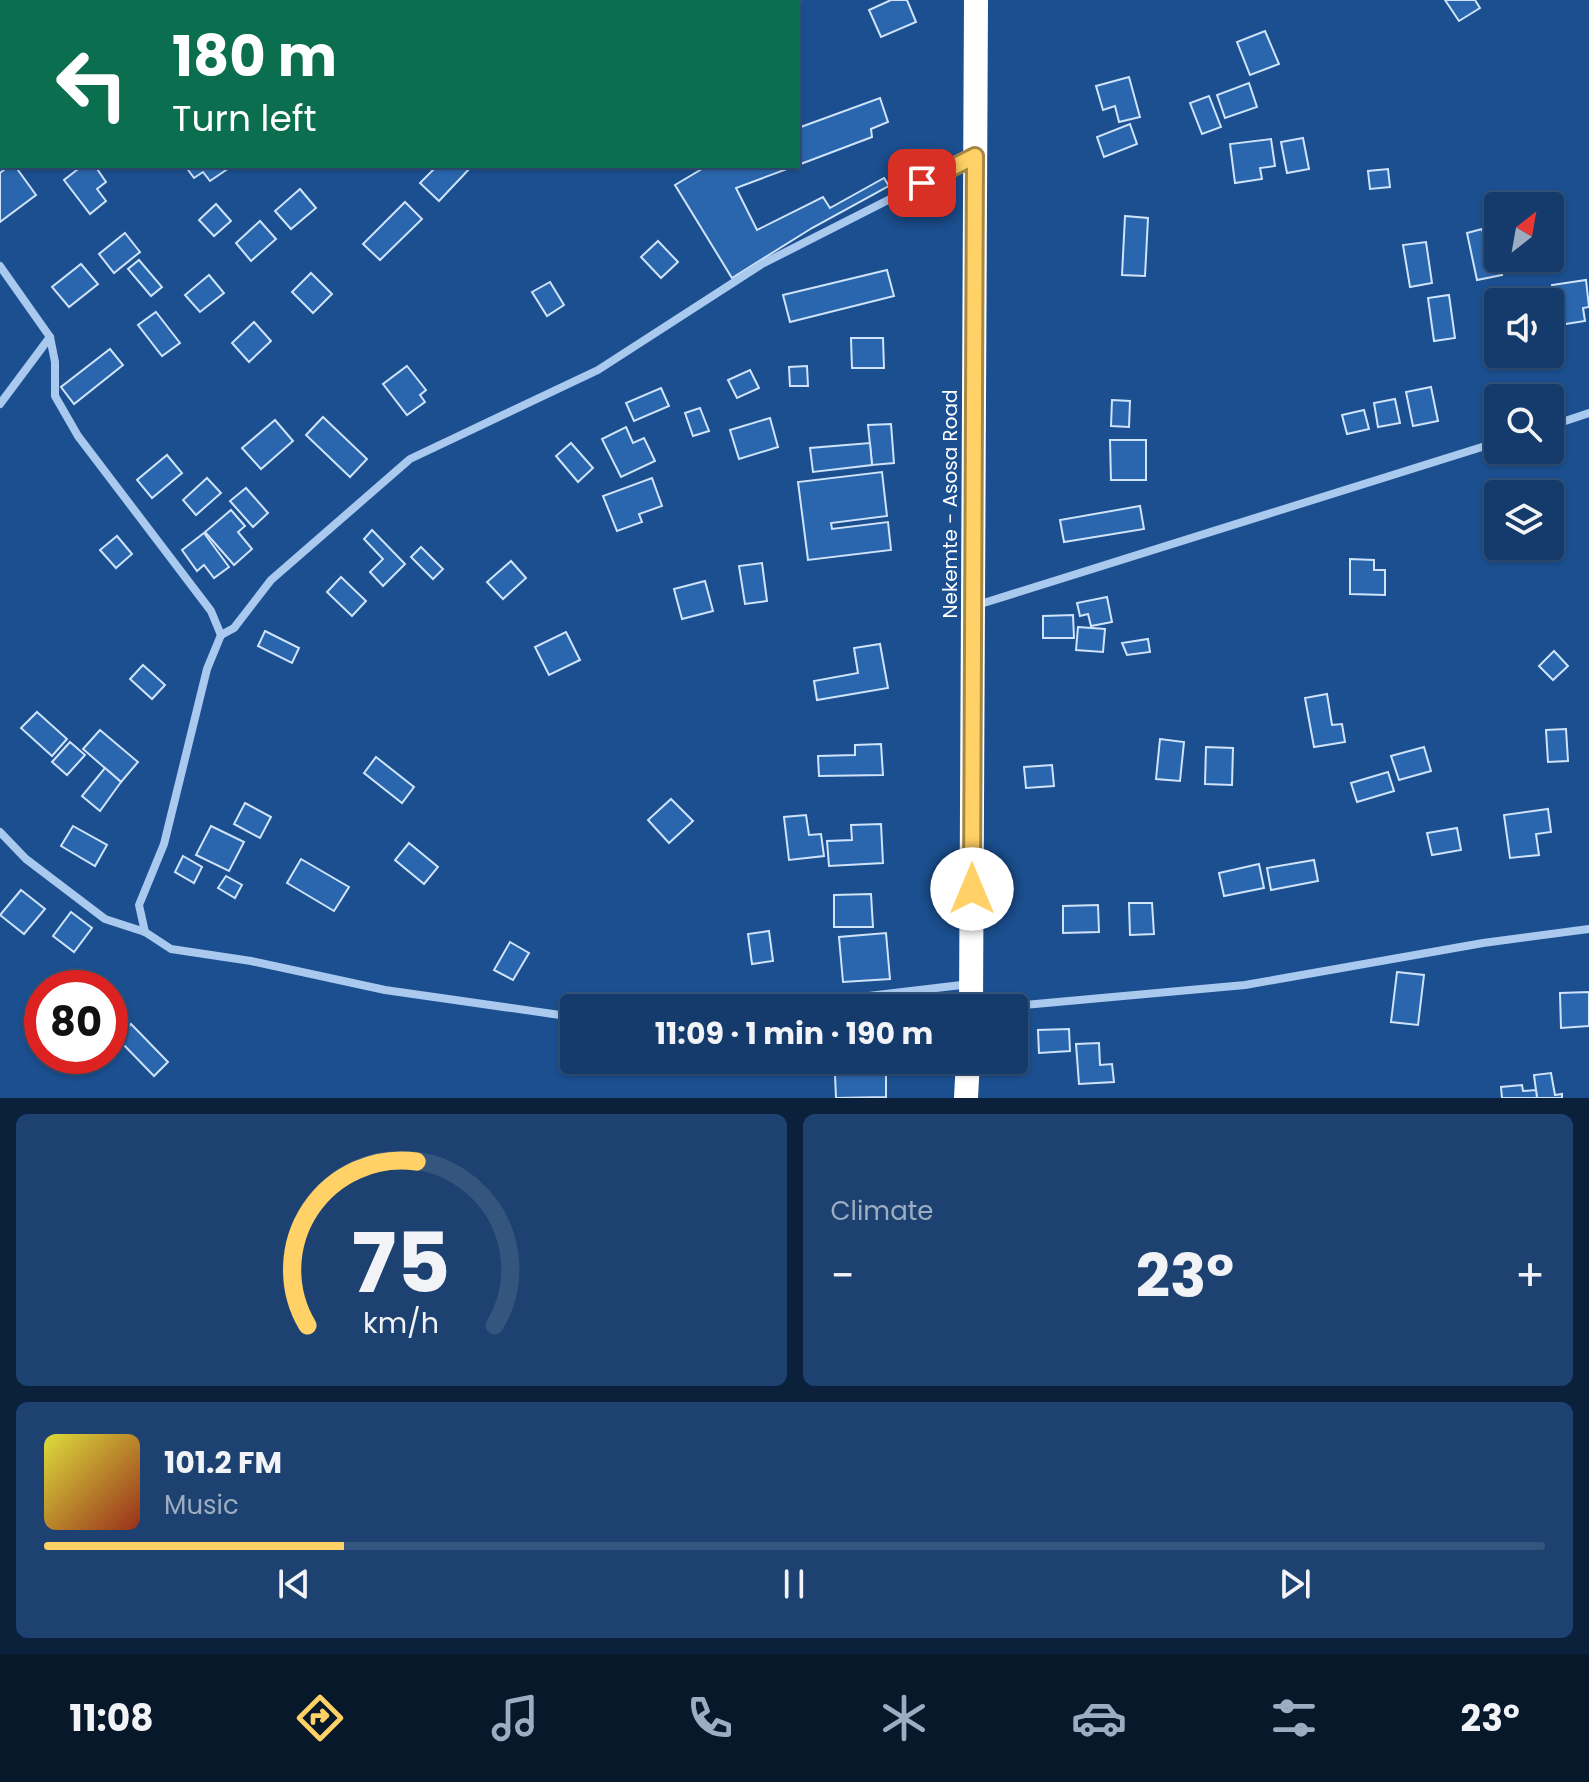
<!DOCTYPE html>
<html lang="en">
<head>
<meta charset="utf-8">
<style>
  :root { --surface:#143b6b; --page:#1d4271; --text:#f1f3f6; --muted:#9dadc1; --line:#33557e; --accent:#ffd166 }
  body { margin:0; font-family:Poppins,sans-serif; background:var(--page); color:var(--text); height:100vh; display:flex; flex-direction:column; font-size:30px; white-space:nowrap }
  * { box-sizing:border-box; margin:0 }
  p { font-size:26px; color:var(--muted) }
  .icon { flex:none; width:44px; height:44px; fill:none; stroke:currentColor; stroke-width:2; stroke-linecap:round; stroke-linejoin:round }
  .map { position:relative; height:1098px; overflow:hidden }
  .side { display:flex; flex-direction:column; gap:16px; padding:16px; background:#0b203b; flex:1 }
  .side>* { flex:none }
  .hud { position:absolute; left:0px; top:0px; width:800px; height:168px; box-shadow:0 2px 6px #0004,0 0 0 2px var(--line); background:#0b6e4f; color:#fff; overflow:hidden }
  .needle { width:52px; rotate:31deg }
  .tools { position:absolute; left:1484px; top:192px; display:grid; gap:16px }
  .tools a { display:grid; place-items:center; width:80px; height:80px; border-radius:8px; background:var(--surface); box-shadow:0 2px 6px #0004,0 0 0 2px var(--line); font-size:40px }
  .speed { position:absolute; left:24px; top:970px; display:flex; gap:16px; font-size:40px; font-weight:700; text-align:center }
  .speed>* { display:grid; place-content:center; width:104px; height:104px; border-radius:50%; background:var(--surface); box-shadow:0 2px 6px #0004,0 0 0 2px var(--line); line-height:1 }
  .speed .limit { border:12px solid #d22; background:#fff; color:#111 }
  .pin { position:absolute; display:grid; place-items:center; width:68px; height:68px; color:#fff; margin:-34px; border-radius:16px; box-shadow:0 4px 12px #0006 }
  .me { position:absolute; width:88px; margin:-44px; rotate:0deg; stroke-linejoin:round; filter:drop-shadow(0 0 6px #0008) }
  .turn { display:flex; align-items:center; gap:28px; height:168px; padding:0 40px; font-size:36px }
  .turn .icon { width:104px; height:104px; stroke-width:2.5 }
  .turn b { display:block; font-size:56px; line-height:68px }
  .big { font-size:60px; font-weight:700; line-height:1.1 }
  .side .card { flex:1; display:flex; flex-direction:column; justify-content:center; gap:12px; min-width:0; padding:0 28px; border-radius:12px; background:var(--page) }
  .side .dial { align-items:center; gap:0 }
  .dial svg { height:208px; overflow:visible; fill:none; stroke:var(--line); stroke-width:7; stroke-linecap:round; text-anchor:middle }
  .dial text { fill:var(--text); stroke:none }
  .song { display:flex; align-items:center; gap:24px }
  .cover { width:96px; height:96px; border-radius:12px; background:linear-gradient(135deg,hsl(60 70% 55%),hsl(10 70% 35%)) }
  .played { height:8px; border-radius:4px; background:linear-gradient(90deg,var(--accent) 20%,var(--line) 20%) }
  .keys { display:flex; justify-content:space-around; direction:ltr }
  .heat { display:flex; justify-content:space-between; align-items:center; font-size:44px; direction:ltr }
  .side .tiles { flex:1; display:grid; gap:16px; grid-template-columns:1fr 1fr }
  .card:last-child { grid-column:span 2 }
  .trip { position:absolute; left:560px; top:994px; width:468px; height:80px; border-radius:8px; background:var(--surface); box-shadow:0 2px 6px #0004,0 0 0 2px var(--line); font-weight:700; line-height:80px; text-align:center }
  .tab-bar { display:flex; height:128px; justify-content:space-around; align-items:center; background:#08182b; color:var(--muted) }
  .tab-bar .icon { width:56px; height:56px }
  .tab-bar .active { color:var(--accent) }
  .tab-bar b { font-size:36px; color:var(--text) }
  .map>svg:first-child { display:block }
  .building { fill:#2a66ad; stroke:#cfe3fa; stroke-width:2 }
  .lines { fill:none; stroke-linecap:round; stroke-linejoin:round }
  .street { stroke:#a9c9ee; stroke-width:8 }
  .highway { stroke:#fff; stroke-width:24 }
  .route-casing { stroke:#a68842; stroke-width:20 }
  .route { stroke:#ffd166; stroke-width:14 }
  .labels { text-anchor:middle; stroke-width:8; stroke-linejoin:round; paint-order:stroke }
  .street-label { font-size:20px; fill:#fff; stroke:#1b4f8f }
</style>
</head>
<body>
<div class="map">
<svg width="1589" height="1098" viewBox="0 0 1589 1098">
  <rect width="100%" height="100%" fill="#1b4f8f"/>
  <g class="building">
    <path d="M891 0H907L916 22 881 37 869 10Z"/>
    <path d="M1445 0H1475L1480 8 1459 21Z"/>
    <path d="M1265 31 1279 64 1250 75 1237 42Z"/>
    <path d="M1129 77 1140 117 1119 122 1115 106 1103 110 1096 86Z"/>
    <path d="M1249 83 1257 107 1225 118 1217 95Z"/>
    <path d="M1209 96 1221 127 1202 134 1190 103Z"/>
    <path d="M880 98 888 122 871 129 872 137 798 165V128Z"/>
    <path d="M1130 124 1137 144 1104 157 1097 137Z"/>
    <path d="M1303 138 1309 169 1287 173 1281 142Z"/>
    <path d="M1271 139 1275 166 1260 168 1262 179 1235 183 1230 144Z"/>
    <path d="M9 166H15L36 195 0 222V173Z"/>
    <path d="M82 166H95L106 182 97 189 106 201 90 214 64 180Z"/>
    <path d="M232 166 210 181 203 172 194 178 186 167Z"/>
    <path d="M437 166H472L439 201 420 183Z"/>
    <path d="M707 166H795L736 188 757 230 823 197 830 208 884 178 889 186 812 228 732 278 675 185Z"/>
    <path d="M1388 169 1390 187 1370 189 1368 171Z"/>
    <path d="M300 189 316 208 291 229 275 211Z"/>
    <path d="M405 202 422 219 380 260 363 244Z"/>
    <path d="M216 204 231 221 214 236 199 220Z"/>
    <path d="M1125 216 1148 218 1145 276 1122 275Z"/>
    <path d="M260 221 276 239 251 261 236 243Z"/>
    <path d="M1482 229 1486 245 1494 243 1502 275 1477 280 1467 233Z"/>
    <path d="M125 233 140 252 114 273 99 254Z"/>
    <path d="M658 241 678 262 661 278 641 257Z"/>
    <path d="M1426 242 1432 283 1410 287 1403 245Z"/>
    <path d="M139 260 162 287 151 296 128 269Z"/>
    <path d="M81 264 98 284 69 307 52 287Z"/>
    <path d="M887 270 894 296 790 322 783 295Z"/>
    <path d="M311 273 332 294 313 313 292 292Z"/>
    <path d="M209 275 224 293 200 312 185 295Z"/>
    <path d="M1586 280 1589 307 1583 308 1585 321 1559 325 1552 285Z"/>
    <path d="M550 282 564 305 547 316 532 292Z"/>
    <path d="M1449 295 1455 338 1434 341 1428 298Z"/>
    <path d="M156 312 180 343 162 356 138 325Z"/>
    <path d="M254 322 271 341 249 362 232 343Z"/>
    <path d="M851 338H883L884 368H852Z"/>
    <path d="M110 349 123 365 74 404 61 387Z"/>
    <path d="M407 366 426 390 420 395 425 402 407 415 383 384Z"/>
    <path d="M807 366 808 386H790L789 367Z"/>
    <path d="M750 370 759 388 737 398 728 380Z"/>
    <path d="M1431 387 1438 421 1413 426 1406 392Z"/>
    <path d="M661 388 669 406 634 421 626 403Z"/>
    <path d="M1395 399 1400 423 1378 427 1374 403Z"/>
    <path d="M1112 400 1130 401 1129 427 1111 426Z"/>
    <path d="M700 408 709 431 693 436 685 413Z"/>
    <path d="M1364 410 1369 429 1347 434 1342 415Z"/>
    <path d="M323 417 367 459 350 477 306 435Z"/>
    <path d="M770 418 778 447 739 459 730 430Z"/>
    <path d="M275 420 293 441 261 469 242 448Z"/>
    <path d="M891 424 894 463 872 465 868 425Z"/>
    <path d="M626 427 633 443 644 438 655 461 621 477 602 439Z"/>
    <path d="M1110 440H1146V480H1111Z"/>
    <path d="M571 443 593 468 578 482 556 456Z"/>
    <path d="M870 443 872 465 813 472 810 448Z"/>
    <path d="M167 455 182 473 152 498 137 480Z"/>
    <path d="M882 472 887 516 831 523 832 529 888 522 891 550 808 560 798 482Z"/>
    <path d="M207 478 221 493 196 515 183 500Z"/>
    <path d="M652 478 662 506 639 514 642 522 617 531 603 496Z"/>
    <path d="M246 488 268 513 253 527 230 501Z"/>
    <path d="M1140 506 1144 529 1064 542 1060 520Z"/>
    <path d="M231 510 245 526 238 532 252 549 234 565 205 532Z"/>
    <path d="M372 530 405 564 383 586 370 572 383 559 364 539Z"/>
    <path d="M204 533 229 567 214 578 204 565 197 571 182 550Z"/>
    <path d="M117 536 132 554 116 568 100 550Z"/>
    <path d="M421 547 443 569 433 579 411 557Z"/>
    <path d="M1350 559 1374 560V570H1385V595L1350 594Z"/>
    <path d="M511 561 526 578 503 599 487 582Z"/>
    <path d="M762 563 767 601 745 604 739 566Z"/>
    <path d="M341 577 366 601 352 616 327 592Z"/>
    <path d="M705 581 713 611 682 619 674 589Z"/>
    <path d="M1107 597 1112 622 1091 626 1088 614 1080 616 1077 603Z"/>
    <path d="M1073 615 1074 638H1043V616Z"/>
    <path d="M1078 627 1105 629 1103 652 1076 650Z"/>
    <path d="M265 631 299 648 292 663 258 646Z"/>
    <path d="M566 632 580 660 549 675 535 647Z"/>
    <path d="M1148 639 1150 652 1127 655 1122 643Z"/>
    <path d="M880 644 888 688 817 700 814 681 858 673 854 648Z"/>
    <path d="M1554 651 1568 666 1553 680 1539 666Z"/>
    <path d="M143 665 165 685 152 699 130 679Z"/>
    <path d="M1327 694 1332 725 1342 724 1345 742 1314 747 1305 698Z"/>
    <path d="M37 712 67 739 52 756 21 728Z"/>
    <path d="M1566 729 1568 761 1548 762 1546 730Z"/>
    <path d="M100 730 138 762 121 782 83 749Z"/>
    <path d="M1160 739 1184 742 1180 781 1156 779Z"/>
    <path d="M70 742 85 755 67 775 52 762Z"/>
    <path d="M881 744 883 775 819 776 818 756 855 755V745Z"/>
    <path d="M1206 747 1233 748 1232 785 1205 784Z"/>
    <path d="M1424 747 1431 771 1399 780 1391 756Z"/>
    <path d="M376 757 414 787 402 803 364 773Z"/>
    <path d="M1052 765 1054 786 1026 788 1024 767Z"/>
    <path d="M105 768 121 782 100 811 82 796Z"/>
    <path d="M1388 772 1394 791 1357 802 1351 783Z"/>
    <path d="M671 799 693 821 669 843 648 820Z"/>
    <path d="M245 803 271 817 260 838 234 824Z"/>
    <path d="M1548 809 1551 832 1536 834 1539 855 1510 858 1504 815Z"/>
    <path d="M806 815 809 835 821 834 824 856 789 860 784 817Z"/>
    <path d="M881 824 883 863 829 866 827 841 852 840 851 825Z"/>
    <path d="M73 826 107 845 95 866 61 846Z"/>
    <path d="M211 826 244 842 229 871 196 855Z"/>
    <path d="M1457 828 1461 850 1432 855 1427 833Z"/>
    <path d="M409 843 438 867 424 884 395 860Z"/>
    <path d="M183 856 202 867 194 883 175 872Z"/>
    <path d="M301 859 349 887 334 911 287 883Z"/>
    <path d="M1314 860 1318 881 1271 890 1267 868Z"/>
    <path d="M1259 864 1264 888 1224 896 1219 873Z"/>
    <path d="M226 876 242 885 235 898 218 888Z"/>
    <path d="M21 890 45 909 24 934 0 915Z"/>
    <path d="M871 894 873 927H834V895Z"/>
    <path d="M1129 903H1152L1154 934 1130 935Z"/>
    <path d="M1098 905 1099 932 1063 933V906Z"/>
    <path d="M71 912 92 928 74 952 53 936Z"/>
    <path d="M769 931 773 961 752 964 748 934Z"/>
    <path d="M886 933 890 979 843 982 839 937Z"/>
    <path d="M510 942 529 953 513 980 494 970Z"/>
    <path d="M1397 972 1424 975 1418 1025 1391 1022Z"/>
    <path d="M1589 992V1026L1561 1028 1560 993Z"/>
    <path d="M131 1024 168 1062 154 1076 117 1038Z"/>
    <path d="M1069 1029 1070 1051 1039 1053 1038 1030Z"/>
    <path d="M1099 1043 1100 1065 1112 1064 1114 1082 1079 1084 1076 1044Z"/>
    <path d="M1551 1073 1555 1095 1562 1094V1098H1537L1534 1075Z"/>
    <path d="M886 1074V1097L836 1098 835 1075Z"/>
    <path d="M1522 1085 1523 1091 1536 1090 1537 1098H1502L1501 1087Z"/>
  </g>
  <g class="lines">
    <g class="street">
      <path d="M0 266 50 337 55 362V396L78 436 211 611 221 635"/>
      <path d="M0 404 50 337"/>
      <path d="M1550 426 1589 413"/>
      <path d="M974 606 1498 442"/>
      <path d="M0 832 26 859 105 919 145 932 171 949 251 961 385 990 574 1017"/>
      <path d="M145 932 139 905 164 844 207 669 221 635 234 628 271 580 410 459 598 370 762 264 971 158"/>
      <path d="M767 1008 970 984"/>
      <path d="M992 1008 1245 985 1483 943 1589 929"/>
    </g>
    <g class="highway">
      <path d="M971 1008 976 0"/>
      <path d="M966 1098 968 1060"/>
    </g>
  </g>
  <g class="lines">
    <g class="route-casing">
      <path id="route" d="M922 183 975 156 972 889"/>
    </g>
    <use href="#route" class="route"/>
  </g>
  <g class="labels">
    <g class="street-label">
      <text transform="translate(950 504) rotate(-90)" y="7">Nekemte - Asosa Road</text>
    </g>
  </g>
</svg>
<div class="tools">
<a><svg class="needle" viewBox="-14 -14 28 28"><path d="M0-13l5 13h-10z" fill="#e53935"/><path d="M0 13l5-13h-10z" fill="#9dadc1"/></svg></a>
<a><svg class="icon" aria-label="sound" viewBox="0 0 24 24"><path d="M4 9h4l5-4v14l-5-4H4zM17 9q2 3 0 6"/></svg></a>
<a><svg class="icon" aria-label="search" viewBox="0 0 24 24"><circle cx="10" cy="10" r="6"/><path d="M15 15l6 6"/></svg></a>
<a><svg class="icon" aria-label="layers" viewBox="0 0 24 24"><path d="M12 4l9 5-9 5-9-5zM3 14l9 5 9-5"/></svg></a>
</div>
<div class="speed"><div class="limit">80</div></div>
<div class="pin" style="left:922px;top:183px;background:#d93025"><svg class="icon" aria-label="arrive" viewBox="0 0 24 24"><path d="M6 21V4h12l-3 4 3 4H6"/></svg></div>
<svg class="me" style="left:972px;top:889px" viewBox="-20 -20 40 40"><circle r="19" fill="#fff"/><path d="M0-13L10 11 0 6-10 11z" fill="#ffd166"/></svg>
<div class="trip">11:09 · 1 min · 190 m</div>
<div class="hud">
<div class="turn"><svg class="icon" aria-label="left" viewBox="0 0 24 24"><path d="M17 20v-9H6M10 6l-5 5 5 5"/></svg><div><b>180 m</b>Turn left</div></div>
</div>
</div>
<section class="side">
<div class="tiles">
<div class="card dial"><svg viewBox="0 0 100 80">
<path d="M14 69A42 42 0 1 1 86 69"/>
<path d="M14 69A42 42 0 0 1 56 6" stroke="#ffd166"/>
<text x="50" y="56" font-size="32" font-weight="700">75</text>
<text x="50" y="72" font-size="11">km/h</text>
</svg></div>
<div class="card"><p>Climate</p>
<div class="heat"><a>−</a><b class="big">23°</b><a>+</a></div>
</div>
<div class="card">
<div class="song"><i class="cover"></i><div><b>101.2 FM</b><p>Music</p></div></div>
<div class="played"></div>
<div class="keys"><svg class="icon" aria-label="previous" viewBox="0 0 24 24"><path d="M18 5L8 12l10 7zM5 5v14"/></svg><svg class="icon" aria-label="pause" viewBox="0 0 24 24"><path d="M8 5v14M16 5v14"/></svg><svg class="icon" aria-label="next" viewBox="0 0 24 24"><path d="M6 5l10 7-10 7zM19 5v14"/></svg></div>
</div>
</div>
</section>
<nav class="tab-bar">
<b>11:08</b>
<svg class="icon active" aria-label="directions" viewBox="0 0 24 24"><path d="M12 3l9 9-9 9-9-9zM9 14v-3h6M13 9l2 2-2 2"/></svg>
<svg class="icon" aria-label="music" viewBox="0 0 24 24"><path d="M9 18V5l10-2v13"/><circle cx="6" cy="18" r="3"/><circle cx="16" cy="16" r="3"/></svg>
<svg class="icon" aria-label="phone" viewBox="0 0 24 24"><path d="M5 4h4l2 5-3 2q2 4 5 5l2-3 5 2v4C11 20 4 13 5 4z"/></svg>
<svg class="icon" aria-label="climate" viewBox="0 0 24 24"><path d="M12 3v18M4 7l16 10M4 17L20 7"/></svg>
<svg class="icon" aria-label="car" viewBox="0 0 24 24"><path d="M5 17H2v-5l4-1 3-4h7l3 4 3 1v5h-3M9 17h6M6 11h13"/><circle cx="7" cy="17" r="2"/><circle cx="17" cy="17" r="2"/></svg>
<svg class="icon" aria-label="filters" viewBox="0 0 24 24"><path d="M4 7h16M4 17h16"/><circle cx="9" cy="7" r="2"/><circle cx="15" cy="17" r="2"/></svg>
<b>23°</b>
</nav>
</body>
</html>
